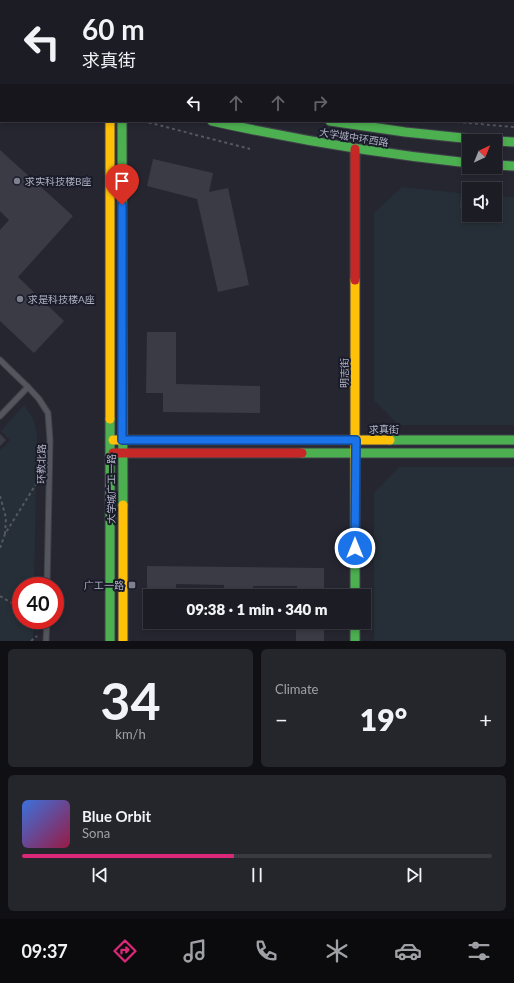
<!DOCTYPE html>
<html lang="en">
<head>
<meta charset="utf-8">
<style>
  :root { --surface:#1c1c24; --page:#25252c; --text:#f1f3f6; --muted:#a0a1a6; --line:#3a3a41; --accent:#db2777 }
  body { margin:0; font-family:Lato,"Noto Sans SC",sans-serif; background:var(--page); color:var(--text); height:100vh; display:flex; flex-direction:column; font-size:15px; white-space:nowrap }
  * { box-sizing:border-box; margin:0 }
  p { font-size:13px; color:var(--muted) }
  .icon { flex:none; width:22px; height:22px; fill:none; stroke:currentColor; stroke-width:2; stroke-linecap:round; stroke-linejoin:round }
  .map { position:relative; height:641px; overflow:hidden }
  .panel { display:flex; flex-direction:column; gap:8px; padding:8px; background:#0f0f14; flex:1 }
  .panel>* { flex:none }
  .guide { position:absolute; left:0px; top:0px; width:514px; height:122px; box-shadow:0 2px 6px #0003,0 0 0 1px var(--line); background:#1c1c24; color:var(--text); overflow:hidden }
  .needle { width:26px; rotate:43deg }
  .fabs { position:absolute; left:462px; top:134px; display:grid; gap:8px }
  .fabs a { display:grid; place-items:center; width:40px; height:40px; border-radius:0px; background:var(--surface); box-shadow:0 2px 6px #0003,0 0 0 1px var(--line); font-size:20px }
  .speed { position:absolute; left:12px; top:577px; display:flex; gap:8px; font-size:20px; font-weight:700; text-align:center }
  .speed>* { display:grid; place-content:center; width:52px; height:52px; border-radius:50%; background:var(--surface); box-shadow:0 2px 6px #0003,0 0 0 1px var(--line); line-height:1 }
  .speed .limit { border:6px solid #d22; background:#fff; color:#111 }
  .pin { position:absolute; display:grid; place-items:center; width:34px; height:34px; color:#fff; margin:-41px -17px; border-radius:50% 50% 50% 0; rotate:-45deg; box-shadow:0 0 4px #0007 }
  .pin .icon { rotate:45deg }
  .me { position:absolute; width:44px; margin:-22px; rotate:0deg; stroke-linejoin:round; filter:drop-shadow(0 0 3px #0008) }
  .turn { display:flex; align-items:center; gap:14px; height:84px; padding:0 16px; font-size:18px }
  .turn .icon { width:52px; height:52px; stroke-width:2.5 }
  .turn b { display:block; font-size:28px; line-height:34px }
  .lanes { display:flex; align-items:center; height:38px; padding:0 16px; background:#0003; justify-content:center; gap:20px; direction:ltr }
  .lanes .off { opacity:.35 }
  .big { font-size:30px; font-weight:800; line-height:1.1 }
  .panel .card { flex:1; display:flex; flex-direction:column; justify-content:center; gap:6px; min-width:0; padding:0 14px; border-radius:6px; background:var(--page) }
  .panel .dial { align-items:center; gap:0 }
  .dial b { font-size:52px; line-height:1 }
  .song { display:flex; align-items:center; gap:12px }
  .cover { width:48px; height:48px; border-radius:6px; background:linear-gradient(135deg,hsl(220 70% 55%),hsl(340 70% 35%)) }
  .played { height:4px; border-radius:2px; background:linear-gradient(90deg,var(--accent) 45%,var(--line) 45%) }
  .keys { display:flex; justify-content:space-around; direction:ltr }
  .heat { display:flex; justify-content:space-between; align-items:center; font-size:22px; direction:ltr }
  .panel .tiles { flex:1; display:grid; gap:8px; grid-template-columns:1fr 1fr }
  .card:last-child { grid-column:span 2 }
  .trip { position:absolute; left:143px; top:589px; width:228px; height:40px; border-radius:0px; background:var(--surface); box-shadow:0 2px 6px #0003,0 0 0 1px var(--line); font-weight:800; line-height:40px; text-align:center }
  .tab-bar { display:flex; height:64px; justify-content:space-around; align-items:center; background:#0b0b0e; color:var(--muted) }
  .tab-bar .icon { width:28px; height:28px }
  .tab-bar .on { color:var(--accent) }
  .tab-bar b { font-size:18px; color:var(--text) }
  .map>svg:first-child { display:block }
  .green { fill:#262f37 }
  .building { fill:#3a3b45 }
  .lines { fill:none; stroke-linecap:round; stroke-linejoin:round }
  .lane-casing { stroke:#40414a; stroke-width:7 }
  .fast-casing { stroke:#40414a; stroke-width:11 }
  .slow-casing { stroke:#40414a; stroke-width:11 }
  .jam-casing { stroke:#40414a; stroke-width:11 }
  .path { stroke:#565860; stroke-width:2; stroke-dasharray:3 3; stroke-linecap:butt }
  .lane { stroke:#55555e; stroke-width:5 }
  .fast { stroke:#4caf50; stroke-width:9 }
  .slow { stroke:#ffc107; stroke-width:9 }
  .jam { stroke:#c62828; stroke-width:9 }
  .route-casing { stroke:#114b97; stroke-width:10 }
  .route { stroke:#1a73e8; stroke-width:7 }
  .poi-dot { fill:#7f808f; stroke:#1a1c2a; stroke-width:1.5 }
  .labels { text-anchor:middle; stroke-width:4; stroke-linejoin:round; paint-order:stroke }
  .street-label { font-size:10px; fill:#afb0c2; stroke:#1a1c2a }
  .poi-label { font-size:10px; fill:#afb0c2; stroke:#1a1c2a; text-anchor:start }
</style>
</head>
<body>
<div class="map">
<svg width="514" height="641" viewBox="0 0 514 641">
  <rect width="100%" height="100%" fill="#252630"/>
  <g class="green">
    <path d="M374 0H514V97L513 1Z"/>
    <path d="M402 187 469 194V215H495V196L514 197V425H399L374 400V213Z"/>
    <path d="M24 405 34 420 37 436 34 586H21V620H33V641H0V451L10 440 1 431Z"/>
    <path d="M399 467H514V641H374V493Z"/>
  </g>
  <g class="building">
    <path d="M0 150 73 216 18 277 64 321 34 353 0 321V230L9 220 0 211Z"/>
    <path d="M153 159 213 173 209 192 228 188 249 285 218 292 197 199 147 186Z"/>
    <path d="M461 197H469V209L460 208Z"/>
    <path d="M147 332H176V384L260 386V413L163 412V393H146Z"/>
    <path d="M0 434 6 440 0 446Z"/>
    <path d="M147 566 324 568V596H297V586H253V596H224V585L176 584V596H150V608H147Z"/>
    <rect x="296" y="622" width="28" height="19"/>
  </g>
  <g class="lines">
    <g class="lane-casing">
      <g id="lane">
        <path d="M0 360 28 387 39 399 48 413 50 440 47 586"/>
        <path d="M0 416 28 387"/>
        <path d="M46 641 47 620"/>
      </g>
    </g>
    <g class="fast-casing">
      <g id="fast">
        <path d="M122 121 123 505"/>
        <path d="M212 121C297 140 382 154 469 163"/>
        <path d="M330 121 405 132 492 141"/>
        <path d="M495 141 514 142"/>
        <path d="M495 165 514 166"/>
        <path d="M110 419V641"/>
        <path d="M390 440H514"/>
        <path d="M302 453H514"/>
        <path d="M355 545V596"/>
        <path d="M355 622V641"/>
      </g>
    </g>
    <g class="slow-casing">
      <g id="slow">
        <path d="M122 0V1"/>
        <path d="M0 56H1"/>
        <path d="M110 121V419"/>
        <path d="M355 280V545"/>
        <path d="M113 440H390"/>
        <path d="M123 505V641"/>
      </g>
    </g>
    <g class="jam-casing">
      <g id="jam">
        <path d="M355 0V1"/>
        <path d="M100 1 101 0"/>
        <path d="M0 30 1 31"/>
        <path d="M355 149V280"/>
        <path d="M113 453H302"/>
      </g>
    </g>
    <g class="path">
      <path d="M0 72 1 73"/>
      <path d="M143 121 250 149"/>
      <path d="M445 121 514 127"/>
      <path d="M0 496 6 518 5 534"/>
      <path d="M0 548 5 534 41 476"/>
      <path d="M0 596 15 605 21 615"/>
      <path d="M25 620 29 623 37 625"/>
      <path d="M31 641 37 636"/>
    </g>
    <use href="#lane" class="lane"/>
    <use href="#fast" class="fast"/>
    <use href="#slow" class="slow"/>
    <use href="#jam" class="jam"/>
  </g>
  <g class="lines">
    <g class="route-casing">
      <path id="route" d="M122 205V440H356L355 548"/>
    </g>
    <use href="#route" class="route"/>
  </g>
  <g class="poi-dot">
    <circle cx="17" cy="181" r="4"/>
    <circle cx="20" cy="299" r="4"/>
    <rect x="128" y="581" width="8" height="8" rx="2"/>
  </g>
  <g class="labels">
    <g class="street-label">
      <text transform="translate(354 137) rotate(9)" y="4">大学城中环西路</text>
      <text transform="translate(344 373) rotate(-90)" y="4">明志街</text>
      <text x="384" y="433">求真街</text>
      <text transform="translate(41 464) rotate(-89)" y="4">环教北路</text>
      <text transform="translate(111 489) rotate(-90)" y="4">大学城广工一路</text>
    </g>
    <g class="poi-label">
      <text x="25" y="185">求实科技楼B座</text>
      <text x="28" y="303">求是科技楼A座</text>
      <text x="124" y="589" text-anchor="end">广工一路</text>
    </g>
  </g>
</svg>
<div class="fabs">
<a><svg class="needle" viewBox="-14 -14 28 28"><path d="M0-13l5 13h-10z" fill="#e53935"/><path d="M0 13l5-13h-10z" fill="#a0a1a6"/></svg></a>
<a><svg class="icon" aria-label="sound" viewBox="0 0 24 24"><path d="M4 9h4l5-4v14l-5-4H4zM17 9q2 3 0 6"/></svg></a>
</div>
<div class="speed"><div class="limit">40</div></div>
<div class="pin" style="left:122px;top:205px;background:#d93025"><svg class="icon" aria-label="arrive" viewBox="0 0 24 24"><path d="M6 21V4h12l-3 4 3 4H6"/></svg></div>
<svg class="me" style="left:355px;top:548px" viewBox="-20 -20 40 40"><circle r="17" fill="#1a73e8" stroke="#fff" stroke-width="3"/><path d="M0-11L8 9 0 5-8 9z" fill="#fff"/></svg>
<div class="trip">09:38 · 1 min · 340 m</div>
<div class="guide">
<div class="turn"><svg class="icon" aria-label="left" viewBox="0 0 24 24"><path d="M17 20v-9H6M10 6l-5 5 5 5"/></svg><div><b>60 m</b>求真街</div></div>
<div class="lanes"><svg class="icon" aria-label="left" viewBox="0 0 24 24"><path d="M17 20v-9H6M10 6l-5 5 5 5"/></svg><svg class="icon off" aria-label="ahead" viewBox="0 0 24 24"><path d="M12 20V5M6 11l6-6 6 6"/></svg><svg class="icon off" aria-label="ahead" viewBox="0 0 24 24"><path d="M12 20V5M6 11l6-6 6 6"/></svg><svg class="icon off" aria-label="right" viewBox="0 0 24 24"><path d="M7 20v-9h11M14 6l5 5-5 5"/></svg></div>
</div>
</div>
<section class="panel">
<div class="tiles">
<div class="card dial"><b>34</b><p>km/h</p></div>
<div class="card"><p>Climate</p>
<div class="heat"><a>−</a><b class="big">19°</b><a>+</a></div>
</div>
<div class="card">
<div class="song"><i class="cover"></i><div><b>Blue Orbit</b><p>Sona</p></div></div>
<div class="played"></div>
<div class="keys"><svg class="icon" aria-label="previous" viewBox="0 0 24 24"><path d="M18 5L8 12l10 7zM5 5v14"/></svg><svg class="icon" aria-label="pause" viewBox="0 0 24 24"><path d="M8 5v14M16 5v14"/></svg><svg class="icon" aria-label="next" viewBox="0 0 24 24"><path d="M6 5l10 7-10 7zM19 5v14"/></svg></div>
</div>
</div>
</section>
<nav class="tab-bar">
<b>09:37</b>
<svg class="icon on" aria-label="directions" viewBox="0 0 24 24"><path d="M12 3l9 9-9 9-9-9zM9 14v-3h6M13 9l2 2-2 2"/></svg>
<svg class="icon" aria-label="music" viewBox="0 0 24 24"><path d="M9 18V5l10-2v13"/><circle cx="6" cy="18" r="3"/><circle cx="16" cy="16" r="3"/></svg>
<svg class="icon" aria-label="phone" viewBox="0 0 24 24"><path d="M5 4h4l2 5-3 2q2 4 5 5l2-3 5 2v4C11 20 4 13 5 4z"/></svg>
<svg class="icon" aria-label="climate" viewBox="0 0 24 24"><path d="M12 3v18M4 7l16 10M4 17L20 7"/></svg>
<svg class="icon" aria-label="car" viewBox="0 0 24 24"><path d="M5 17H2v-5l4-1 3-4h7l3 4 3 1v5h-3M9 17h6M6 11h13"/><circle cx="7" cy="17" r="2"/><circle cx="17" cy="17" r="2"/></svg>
<svg class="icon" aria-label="filters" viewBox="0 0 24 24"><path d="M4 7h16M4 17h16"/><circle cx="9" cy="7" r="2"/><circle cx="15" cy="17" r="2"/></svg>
</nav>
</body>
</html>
